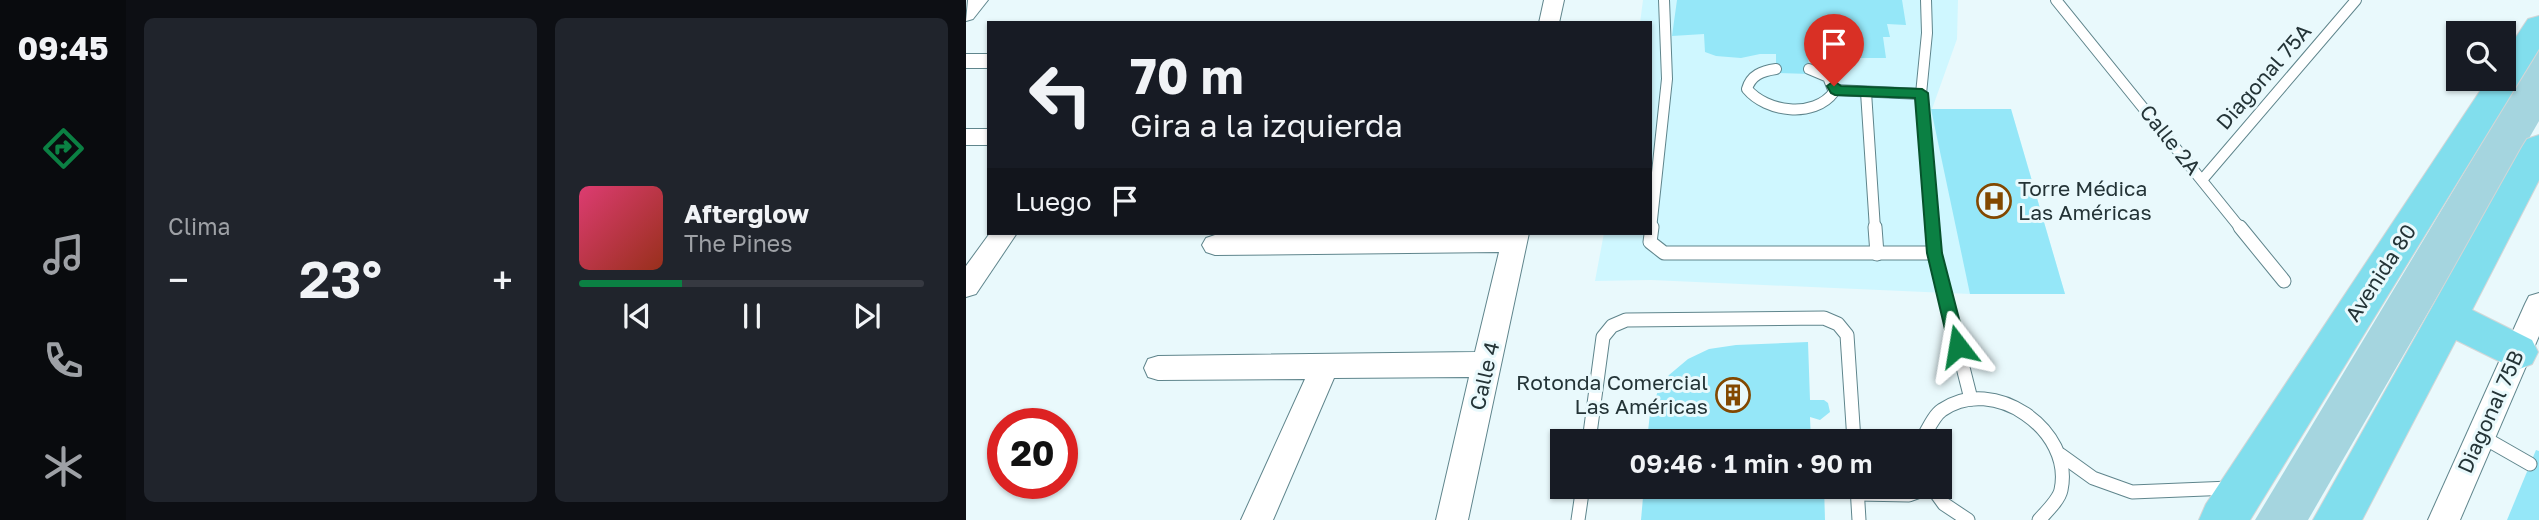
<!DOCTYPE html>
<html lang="es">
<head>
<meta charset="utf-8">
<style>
  :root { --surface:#171b24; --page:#20242c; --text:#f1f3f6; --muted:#9ea1a6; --line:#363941; --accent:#0b8043 }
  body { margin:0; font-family:"Golos Text",sans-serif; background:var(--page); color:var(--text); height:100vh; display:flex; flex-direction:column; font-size:26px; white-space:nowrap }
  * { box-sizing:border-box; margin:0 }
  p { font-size:23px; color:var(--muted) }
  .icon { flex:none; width:38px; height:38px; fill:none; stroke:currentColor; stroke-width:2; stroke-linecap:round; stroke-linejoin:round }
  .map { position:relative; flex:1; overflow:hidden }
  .drawer { display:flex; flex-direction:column; gap:18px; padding:18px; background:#0d0f14; width:840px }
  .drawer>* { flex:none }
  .hud { position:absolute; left:21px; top:21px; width:665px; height:214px; border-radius:0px; box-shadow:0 2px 5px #0004; background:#171b24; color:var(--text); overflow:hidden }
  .fabs { position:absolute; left:1480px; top:21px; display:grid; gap:14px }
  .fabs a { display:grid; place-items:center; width:70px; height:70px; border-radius:0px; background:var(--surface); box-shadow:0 2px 5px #0004; font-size:35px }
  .speed { position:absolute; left:21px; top:408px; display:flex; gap:14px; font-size:35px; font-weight:700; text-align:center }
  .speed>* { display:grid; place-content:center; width:91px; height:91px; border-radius:50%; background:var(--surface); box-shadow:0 2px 5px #0004; line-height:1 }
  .speed .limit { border:10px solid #d22; background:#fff; color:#111 }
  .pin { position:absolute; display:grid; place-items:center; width:60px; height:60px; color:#fff; margin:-72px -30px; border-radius:50% 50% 50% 0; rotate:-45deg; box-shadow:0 0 7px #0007 }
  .pin .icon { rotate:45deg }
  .me { position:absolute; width:77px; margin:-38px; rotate:346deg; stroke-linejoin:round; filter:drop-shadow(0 0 5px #0008) }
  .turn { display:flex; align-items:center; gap:24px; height:147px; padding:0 28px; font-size:32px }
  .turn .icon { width:91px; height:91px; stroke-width:2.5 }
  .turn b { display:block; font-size:49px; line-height:60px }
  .then { display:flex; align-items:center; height:66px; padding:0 28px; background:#0003; gap:14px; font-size:26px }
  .big { font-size:52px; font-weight:600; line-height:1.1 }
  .drawer .tile { flex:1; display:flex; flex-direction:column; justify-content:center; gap:10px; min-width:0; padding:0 24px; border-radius:10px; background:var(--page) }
  .song { display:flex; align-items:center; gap:21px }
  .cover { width:84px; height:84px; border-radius:10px; background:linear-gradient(135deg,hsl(340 70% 55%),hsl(10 70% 35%)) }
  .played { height:7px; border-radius:4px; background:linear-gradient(90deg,var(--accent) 30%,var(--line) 30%) }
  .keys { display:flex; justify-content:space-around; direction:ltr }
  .heat { display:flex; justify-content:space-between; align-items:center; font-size:38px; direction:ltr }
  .drawer .tiles { flex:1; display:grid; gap:18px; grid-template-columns:repeat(2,1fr) }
  .trip { position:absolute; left:584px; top:429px; width:402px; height:70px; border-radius:0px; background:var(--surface); box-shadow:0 2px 5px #0004; font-weight:600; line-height:70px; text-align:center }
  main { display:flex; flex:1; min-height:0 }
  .tabs { display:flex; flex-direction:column; width:126px; justify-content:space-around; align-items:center; background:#090b0e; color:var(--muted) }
  .tabs .icon { width:49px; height:49px }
  .tabs .selected { color:var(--accent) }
  .tabs b { font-size:32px; color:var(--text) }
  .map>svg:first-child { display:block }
  .built { fill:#cff7ff }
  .green { fill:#a5d5df }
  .building { fill:#95e7f8 }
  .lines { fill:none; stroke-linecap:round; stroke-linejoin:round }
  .lane-far1-casing { stroke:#5f858c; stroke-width:12 }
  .lane-casing { stroke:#5f858c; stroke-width:15 }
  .street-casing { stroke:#5f858c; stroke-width:2 }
  .primary-casing { stroke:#d3d6d7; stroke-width:2 }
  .lane-far1 { stroke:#fff; stroke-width:10 }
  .lane { stroke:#fff; stroke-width:13 }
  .street { fill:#fff; fill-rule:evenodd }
  .primary { fill:#81deed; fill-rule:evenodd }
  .route { fill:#0b8043; stroke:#07532c; stroke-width:2 }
  .labels { text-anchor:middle; stroke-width:6; stroke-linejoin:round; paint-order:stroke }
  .street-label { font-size:21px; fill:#243437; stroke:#e9f9fc }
  .poi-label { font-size:21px; fill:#243437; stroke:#e9f9fc; text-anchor:start }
</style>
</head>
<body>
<main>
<nav class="tabs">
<b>09:45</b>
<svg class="icon selected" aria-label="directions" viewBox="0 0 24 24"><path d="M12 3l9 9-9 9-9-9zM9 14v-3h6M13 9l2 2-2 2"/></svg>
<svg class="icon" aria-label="music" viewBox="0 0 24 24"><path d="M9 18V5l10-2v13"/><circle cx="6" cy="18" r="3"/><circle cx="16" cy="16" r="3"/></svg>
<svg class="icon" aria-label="phone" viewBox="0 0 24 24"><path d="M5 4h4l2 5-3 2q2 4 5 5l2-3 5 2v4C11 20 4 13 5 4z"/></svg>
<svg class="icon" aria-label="climate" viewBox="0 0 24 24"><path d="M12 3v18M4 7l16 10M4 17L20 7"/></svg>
</nav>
<section class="drawer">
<div class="tiles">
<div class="tile"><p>Clima</p>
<div class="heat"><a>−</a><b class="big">23°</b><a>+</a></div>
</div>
<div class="tile">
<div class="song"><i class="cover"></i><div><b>Afterglow</b><p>The Pines</p></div></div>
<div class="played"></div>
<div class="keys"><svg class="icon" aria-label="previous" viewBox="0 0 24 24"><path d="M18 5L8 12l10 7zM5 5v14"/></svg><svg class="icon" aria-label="pause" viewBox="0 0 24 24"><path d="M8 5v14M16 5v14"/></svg><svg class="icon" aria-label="next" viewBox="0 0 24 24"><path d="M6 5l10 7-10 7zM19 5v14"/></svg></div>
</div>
</div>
</section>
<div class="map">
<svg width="1573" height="520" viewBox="0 0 1573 520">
  <rect width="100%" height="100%" fill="#e9f9fc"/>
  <path class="built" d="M677 0H992L991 39 966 109H1045L1099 294H1004L685 280 629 281 638 233H684V23H674Z"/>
  <path class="green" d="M1573 48V121L1342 520H1289Z"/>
  <g class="building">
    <path d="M711 0H936L940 25 921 24 924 37H917L920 58H842L844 74 810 73V54H794L775 58 750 56 739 52 738 34 706 36Z"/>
    <path d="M965 109H1045L1099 294H1004Z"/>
    <path d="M842 342 844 400H858L862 403 864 412 854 420 844 417 845 441H681L684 413 692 391 703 375 722 359 743 349 770 345Z"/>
    <path d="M1570 450 1573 451V520H1541Z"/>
    <path d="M678 486H858L859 520H675Z"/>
  </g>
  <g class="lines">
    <g class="lane-far1-casing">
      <g id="lane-far1">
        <path d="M960 0 961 33 955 94 966 229"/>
        <path d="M1090 0 1275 229"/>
        <path d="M810 69C796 71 785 75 781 89 800 112 848 119 868 92L862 77 843 69"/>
        <path d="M869 90 955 94"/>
        <path d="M900 92 909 229"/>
        <path d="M1236 180 1390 0"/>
        <path d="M685 229 701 79 698 0"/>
      </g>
    </g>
    <g class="lane-casing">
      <g id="lane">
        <path d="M686 227 684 242 698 253H968"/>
        <path d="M909 227 911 254"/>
        <path d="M966 227 968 253 1005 399"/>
        <path d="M1274 227 1318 281"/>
        <path d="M1515 436 1564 464"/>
        <path d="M623 441 637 337 646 326 660 320 858 318 872 324 881 335 888 441"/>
        <path d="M955 441C961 432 967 416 976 410 1027 374 1108 430 1095 490 1093 500 1080 512 1073 520"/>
        <path d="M1095 455 1127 478 1166 492 1264 488"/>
        <path d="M965 486 978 504 1002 520"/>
        <path d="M891 487 893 520"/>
        <path d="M892 494 943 495 965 487"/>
        <path d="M612 520 617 486"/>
      </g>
    </g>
    <g class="street-casing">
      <g id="street">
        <path d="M2 0H22L7 19 0 21Z"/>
        <path d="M578 0H598L593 23H573Z"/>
        <rect x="0" y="54" width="23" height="14"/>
        <rect x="0" y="129" width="23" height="16"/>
        <path d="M24 233H51L10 294 0 297V266Z"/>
        <path d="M563 233 502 520H470L503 377 368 378 307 520H275L339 379 192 380 182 377 178 368 182 359 192 356 509 352 533 252 249 255 240 252 236 245 240 238 249 235Z"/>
        <path d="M1573 293V336L1494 520H1462L1559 304 1563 296Z"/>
      </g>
    </g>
    <g class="primary-casing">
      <g id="primary">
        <path d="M1573 16V49L1284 520H1233L1240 504 1522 79H1538V55L1562 19Z"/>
        <path d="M1573 135V180L1506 310 1566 340 1572 352 1566 364 1551 370 1490 340 1396 520H1347L1556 147 1561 139Z"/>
      </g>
    </g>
    <use href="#lane-far1" class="lane-far1"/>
    <use href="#lane" class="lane"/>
    <use href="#street" class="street"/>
    <use href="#primary" class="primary"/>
  </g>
  <path class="route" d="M868 81 875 86 956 89 962 93 976 253 1000 346 998 351 992 353 986 351 983 346 961 253 949 98 869 95 865 93 861 86Z"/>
  <defs>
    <g id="hospital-ring" transform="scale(1.75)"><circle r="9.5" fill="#e9f9fc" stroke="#824800" stroke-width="1.5"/><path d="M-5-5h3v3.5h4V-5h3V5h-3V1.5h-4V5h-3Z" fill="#824800"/></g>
    <g id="building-ring" transform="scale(1.75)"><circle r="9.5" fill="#e9f9fc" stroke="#824800" stroke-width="1.5"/><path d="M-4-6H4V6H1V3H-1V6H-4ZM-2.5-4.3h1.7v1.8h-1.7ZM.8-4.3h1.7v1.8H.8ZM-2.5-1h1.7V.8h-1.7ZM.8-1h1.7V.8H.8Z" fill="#824800"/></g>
  </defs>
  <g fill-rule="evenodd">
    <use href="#hospital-ring" x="1028" y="201"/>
    <use href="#building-ring" x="767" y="395"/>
  </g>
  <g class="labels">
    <g class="street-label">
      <text transform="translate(1298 77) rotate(-49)" y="7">Diagonal 75A</text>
      <text transform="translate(1204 140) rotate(51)" y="7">Calle 2A</text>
      <text transform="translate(1415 273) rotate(-57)" y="7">Avenida 80</text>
      <text transform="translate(519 376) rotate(-77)" y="7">Calle 4</text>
      <text transform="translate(1525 412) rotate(-66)" y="7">Diagonal 75B</text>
    </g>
    <g class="poi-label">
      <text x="1052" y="196">Torre Médica<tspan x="1052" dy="24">Las Américas</tspan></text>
      <text x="742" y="390" text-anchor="end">Rotonda Comercial<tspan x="742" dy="24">Las Américas</tspan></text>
    </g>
  </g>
</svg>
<div class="fabs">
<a><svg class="icon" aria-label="search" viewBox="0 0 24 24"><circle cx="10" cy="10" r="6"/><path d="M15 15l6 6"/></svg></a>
</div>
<div class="speed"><div class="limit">20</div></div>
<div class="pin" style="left:868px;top:86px;background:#d93025"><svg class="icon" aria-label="arrive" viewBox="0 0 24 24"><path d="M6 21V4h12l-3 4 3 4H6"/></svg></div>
<svg class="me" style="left:992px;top:346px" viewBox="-20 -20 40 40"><path d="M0-17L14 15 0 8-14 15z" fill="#0b8043" stroke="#fff" stroke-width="4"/></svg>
<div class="trip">09:46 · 1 min · 90 m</div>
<div class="hud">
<div class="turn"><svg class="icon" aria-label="left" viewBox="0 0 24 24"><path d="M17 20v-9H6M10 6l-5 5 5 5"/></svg><div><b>70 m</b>Gira a la izquierda</div></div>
<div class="then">Luego<svg class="icon" aria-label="arrive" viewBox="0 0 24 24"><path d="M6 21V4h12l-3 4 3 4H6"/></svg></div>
</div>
</div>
</main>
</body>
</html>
